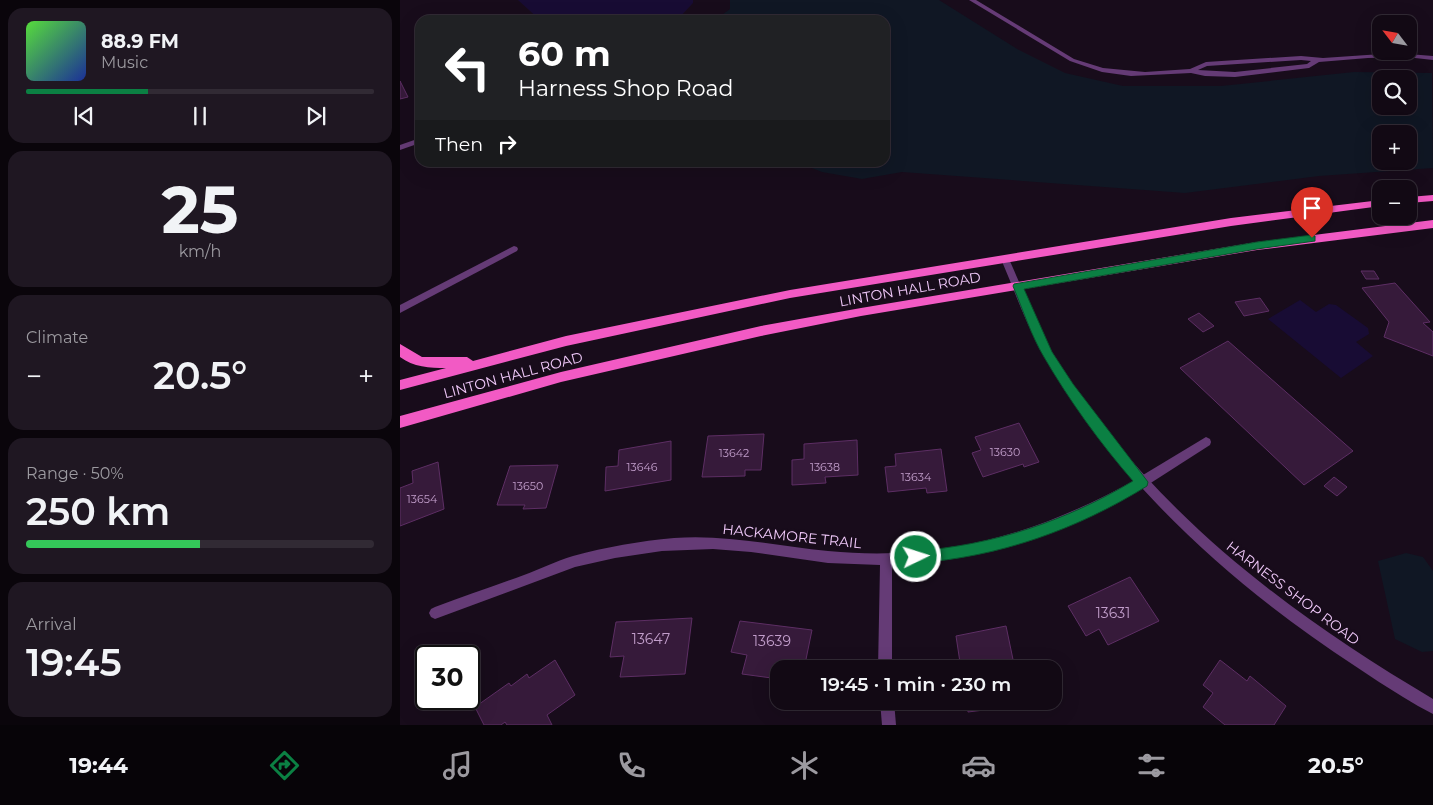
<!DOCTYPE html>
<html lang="en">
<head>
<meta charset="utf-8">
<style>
  :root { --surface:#120914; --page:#1f1722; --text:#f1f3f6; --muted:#9c9aa0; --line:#312a34; --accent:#0b8043 }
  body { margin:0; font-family:Montserrat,sans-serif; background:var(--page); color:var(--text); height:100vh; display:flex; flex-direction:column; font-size:19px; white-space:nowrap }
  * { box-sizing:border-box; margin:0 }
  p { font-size:16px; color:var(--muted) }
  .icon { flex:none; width:28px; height:28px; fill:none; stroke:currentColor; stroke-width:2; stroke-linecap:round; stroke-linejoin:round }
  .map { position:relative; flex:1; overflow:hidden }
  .details { display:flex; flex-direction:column; gap:8px; padding:8px; background:#0a050b; width:400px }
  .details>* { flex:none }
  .banner { position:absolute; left:15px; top:15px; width:475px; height:152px; border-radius:15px; box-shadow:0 5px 20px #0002,0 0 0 1px var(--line); background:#202124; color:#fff; overflow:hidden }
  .needle { width:32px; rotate:301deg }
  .controls { position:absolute; left:972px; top:15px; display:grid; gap:10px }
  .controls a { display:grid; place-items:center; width:45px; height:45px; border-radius:10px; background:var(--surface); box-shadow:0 5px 20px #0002,0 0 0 1px var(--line); font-size:25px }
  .speed { position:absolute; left:15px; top:645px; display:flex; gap:10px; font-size:25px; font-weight:700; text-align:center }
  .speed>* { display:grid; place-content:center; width:65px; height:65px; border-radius:50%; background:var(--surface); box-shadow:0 5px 20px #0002,0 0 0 1px var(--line); line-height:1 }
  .speed .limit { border:2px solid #111; border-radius:8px; background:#fff; color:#111 }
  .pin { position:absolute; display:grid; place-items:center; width:42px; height:42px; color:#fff; margin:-51px -21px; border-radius:50% 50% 50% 0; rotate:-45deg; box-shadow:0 0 5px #0007 }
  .pin .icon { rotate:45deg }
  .me { position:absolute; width:55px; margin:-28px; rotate:86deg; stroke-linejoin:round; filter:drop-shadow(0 0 4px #0008) }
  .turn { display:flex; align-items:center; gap:18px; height:105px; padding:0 20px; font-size:22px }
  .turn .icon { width:65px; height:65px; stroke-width:2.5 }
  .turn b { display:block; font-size:35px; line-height:42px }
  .then { display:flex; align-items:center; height:48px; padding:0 20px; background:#0003; gap:10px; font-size:19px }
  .big { font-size:38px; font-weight:600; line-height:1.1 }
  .details .card { flex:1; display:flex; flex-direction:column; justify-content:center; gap:8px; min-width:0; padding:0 18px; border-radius:15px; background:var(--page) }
  .details .dial { align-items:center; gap:0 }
  .dial b { font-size:65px; line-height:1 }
  .song { display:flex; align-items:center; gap:15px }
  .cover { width:60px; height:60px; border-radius:8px; background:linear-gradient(135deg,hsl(110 70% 55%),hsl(230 70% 35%)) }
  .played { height:5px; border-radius:2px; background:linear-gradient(90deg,var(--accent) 35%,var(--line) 35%) }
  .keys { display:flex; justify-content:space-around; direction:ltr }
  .heat { display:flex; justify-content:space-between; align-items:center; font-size:28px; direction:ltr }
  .charge { height:8px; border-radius:4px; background:linear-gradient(90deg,#34c759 50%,var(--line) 0) }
  .trip { position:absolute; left:370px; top:660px; width:292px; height:50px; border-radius:15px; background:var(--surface); box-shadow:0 5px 20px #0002,0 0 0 1px var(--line); font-weight:600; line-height:50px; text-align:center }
  .tabs { display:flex; height:80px; justify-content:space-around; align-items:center; background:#070408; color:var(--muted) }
  .tabs .icon { width:35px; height:35px }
  .tabs .selected { color:var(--accent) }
  .tabs b { font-size:22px; color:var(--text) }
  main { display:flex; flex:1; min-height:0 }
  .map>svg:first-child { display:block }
  .green { fill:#101724; fill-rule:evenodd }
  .water { fill:#180c34 }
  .building { fill:#361a3a; stroke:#5d2e64 }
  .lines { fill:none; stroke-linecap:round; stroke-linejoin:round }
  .service { fill:#653b76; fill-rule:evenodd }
  .minor { fill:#653b76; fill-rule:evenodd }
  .primary { fill:#f25ac4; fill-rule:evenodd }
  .route { fill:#0b8043; stroke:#07532c }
  .labels { text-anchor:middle; stroke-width:5; stroke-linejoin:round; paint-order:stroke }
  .number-label { font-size:11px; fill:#c29ecb }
  .street-label { font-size:14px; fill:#f1cafb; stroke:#180c1b }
  .near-number-label { font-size:14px; fill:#c29ecb }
</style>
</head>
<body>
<main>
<section class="details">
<div class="card">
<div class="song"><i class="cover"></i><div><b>88.9 FM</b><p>Music</p></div></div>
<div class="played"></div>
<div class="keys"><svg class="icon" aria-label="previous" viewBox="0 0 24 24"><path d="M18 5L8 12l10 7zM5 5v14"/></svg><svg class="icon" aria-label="pause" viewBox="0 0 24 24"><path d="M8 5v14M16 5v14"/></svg><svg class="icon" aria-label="next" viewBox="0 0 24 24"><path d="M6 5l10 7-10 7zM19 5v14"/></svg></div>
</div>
<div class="card dial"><b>25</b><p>km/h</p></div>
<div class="card"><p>Climate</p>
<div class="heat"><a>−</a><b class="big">20.5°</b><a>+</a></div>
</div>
<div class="card"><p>Range · 50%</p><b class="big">250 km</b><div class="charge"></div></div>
<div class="card"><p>Arrival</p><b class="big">19:45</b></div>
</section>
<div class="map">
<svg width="1033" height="725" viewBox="0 0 1033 725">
  <rect width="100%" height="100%" fill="#180c1b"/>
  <g class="green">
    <path d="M330 0H539L619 50 665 73 723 86H821L954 72 1032 73 1033 168 919 176 785 193 502 172 462 179 422 172 399 163 485 162V20H315L330 9ZM981 79H1009V106H981ZM981 134H1009V161H981Z"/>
    <path d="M1006 553 1023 557 1033 571V651L1022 652 995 639 978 561Z"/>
  </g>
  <g class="water">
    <path d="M118 0H293V3L277 20H140Z"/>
    <path d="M900 300 916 312 929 304 936 305 968 328 969 334 956 342 973 356 941 378 868 319Z"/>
  </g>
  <g class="building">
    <path d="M0 81 8 97 0 99Z"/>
    <path d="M961 271H974L979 279H966Z"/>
    <path d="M995 283 1030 322 1023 323 1033 332V356L984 337 989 322 962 288Z"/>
    <path d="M860 298 869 311 844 316 835 302Z"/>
    <path d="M799 313 814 326 803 332 788 319Z"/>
    <path d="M828 341 953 451 904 485 780 368Z"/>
    <path d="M619 423 639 462 624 467 623 464 583 477 572 453 581 450 575 437Z"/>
    <path d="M364 434 361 470H345V476L302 477 308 436Z"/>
    <path d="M457 440 458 475 425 477 426 483 392 485V460L404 459V444Z"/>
    <path d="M271 441V480L205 491 206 467 218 466 219 450Z"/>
    <path d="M541 449 547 491 527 493 526 488 488 492 485 467 496 466 495 454Z"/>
    <path d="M38 462 44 509 0 526V488L13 483 12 471Z"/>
    <path d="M158 465 146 508 123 509 125 505H97L110 466Z"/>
    <path d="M934 477 947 487 937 496 924 486Z"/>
    <path d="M730 577 759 621 708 645 699 629 686 636 668 606Z"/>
    <path d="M292 618 285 674 220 677 224 656 210 657 216 622Z"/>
    <path d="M340 621 412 630 404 669H379V679L342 674 347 655 331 652Z"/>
    <path d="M606 626 615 669H561L556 636Z"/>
    <path d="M155 660 175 695 147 715 152 725H107L105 722 101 725H84L75 707 109 683 111 686 127 674 129 678Z"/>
    <path d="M820 660 847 681 850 676 886 706 874 725H825L803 707 813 693 803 685Z"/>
    <path d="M567 701H599L600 708 568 712Z"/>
  </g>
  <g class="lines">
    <g class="service">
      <path d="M569 0H576L674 59 703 68 745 72 790 69 806 62 901 56 923 58 996 53 1033 56V60L1006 57 968 58 919 62 909 68 835 77 805 76 791 73 731 76 702 72 670 61ZM901 60 911 61 907 64 835 72 798 70 807 66Z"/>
      <path d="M20 138V143L0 150V145Z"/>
      <path d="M114 246 117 247 118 249 117 251 0 313V305Z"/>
      <path d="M806 437 810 439 811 442 810 445 746 486 742 487 738 486 736 482 738 478Z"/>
    </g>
    <g class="minor">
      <path d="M605 256 609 259C623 290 635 323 652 352 745 505 881 609 1033 699V714C1023 709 1013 703 1003 697 987 687 971 677 955 666 877 615 805 557 742 488 665 532 582 562 492 565V669H478L480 565 428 563 351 552 313 549 262 551 215 558 175 567 35 619 31 617 29 613 31 609 35 607C65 596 94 586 124 575 140 569 156 561 173 556 206 547 240 541 274 538 326 534 376 546 428 551 541 562 636 535 735 480 698 439 663 392 637 343 623 316 613 287 601 259Z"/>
      <path d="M480 701H494L496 725H482Z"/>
    </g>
    <g class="primary">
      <path d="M1033 195V201L1009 203V197Z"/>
      <path d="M981 200V206L831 226 390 298 166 346 0 390V380L46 368C30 368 13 367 0 357V344L22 357H67L73 361 166 336 390 290 831 218Z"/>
      <path d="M1033 220V228L857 250 461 316 361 336 161 382 0 428V416L161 372 361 326 461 308 857 242Z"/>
    </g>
  </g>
  <path class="route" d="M912 235 915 236V241L857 249 624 289 652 352 673 384 748 482 747 486C676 530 599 557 516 563L512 562 510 557 512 552 516 551C594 545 666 521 733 481 700 443 669 400 644 357 631 335 623 310 613 286L614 284 857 242Z"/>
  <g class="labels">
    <g class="number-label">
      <text x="605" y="456">13630</text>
      <text x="334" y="457">13642</text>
      <text x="242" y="471">13646</text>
      <text x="425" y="471">13638</text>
      <text x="516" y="481">13634</text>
      <text x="128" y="490">13650</text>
      <text x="22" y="503">13654</text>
    </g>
    <g class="street-label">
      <text transform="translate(510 289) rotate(-10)" y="5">LINTON HALL ROAD</text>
      <text transform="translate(113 375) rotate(-15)" y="5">LINTON HALL ROAD</text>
      <text transform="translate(392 536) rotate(6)" y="5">HACKAMORE TRAIL</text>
      <text transform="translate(893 593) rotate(37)" y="5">HARNESS SHOP ROAD</text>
    </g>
    <g class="near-number-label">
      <text x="713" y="618">13631</text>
      <text x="251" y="644">13647</text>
      <text x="372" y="646">13639</text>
    </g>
  </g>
</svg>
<div class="controls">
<a><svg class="needle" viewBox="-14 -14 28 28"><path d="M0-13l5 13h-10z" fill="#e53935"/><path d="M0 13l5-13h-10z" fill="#9c9aa0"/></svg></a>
<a><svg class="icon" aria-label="search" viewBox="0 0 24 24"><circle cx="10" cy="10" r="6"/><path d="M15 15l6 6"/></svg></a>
<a>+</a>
<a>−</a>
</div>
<div class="speed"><div class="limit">30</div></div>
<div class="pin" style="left:912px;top:238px;background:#d93025"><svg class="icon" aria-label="arrive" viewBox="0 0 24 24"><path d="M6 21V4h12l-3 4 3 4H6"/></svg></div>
<svg class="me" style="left:516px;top:557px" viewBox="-20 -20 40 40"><circle r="17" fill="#0b8043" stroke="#fff" stroke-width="3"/><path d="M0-11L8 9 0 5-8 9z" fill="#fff"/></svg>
<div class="trip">19:45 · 1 min · 230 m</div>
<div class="banner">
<div class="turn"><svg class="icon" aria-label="left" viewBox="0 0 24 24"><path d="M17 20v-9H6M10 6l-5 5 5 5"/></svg><div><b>60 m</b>Harness Shop Road</div></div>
<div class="then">Then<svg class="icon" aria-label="right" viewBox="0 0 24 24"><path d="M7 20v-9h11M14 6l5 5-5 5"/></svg></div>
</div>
</div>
</main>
<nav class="tabs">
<b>19:44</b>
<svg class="icon selected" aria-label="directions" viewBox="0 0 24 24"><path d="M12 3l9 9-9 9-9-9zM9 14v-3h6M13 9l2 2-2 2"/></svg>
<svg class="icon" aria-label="music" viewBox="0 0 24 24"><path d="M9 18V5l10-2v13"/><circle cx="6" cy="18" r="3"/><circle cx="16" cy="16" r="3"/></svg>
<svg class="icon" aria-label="phone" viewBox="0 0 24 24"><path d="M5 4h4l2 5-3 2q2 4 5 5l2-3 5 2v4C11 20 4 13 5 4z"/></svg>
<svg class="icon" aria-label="climate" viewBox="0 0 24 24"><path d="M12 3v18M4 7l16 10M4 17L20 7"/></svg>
<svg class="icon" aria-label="car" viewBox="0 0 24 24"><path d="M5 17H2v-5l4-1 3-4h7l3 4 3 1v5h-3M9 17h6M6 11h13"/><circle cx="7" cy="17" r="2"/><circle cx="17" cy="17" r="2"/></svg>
<svg class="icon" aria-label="filters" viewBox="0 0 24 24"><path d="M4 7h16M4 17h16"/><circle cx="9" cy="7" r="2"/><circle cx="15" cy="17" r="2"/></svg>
<b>20.5°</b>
</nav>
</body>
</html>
